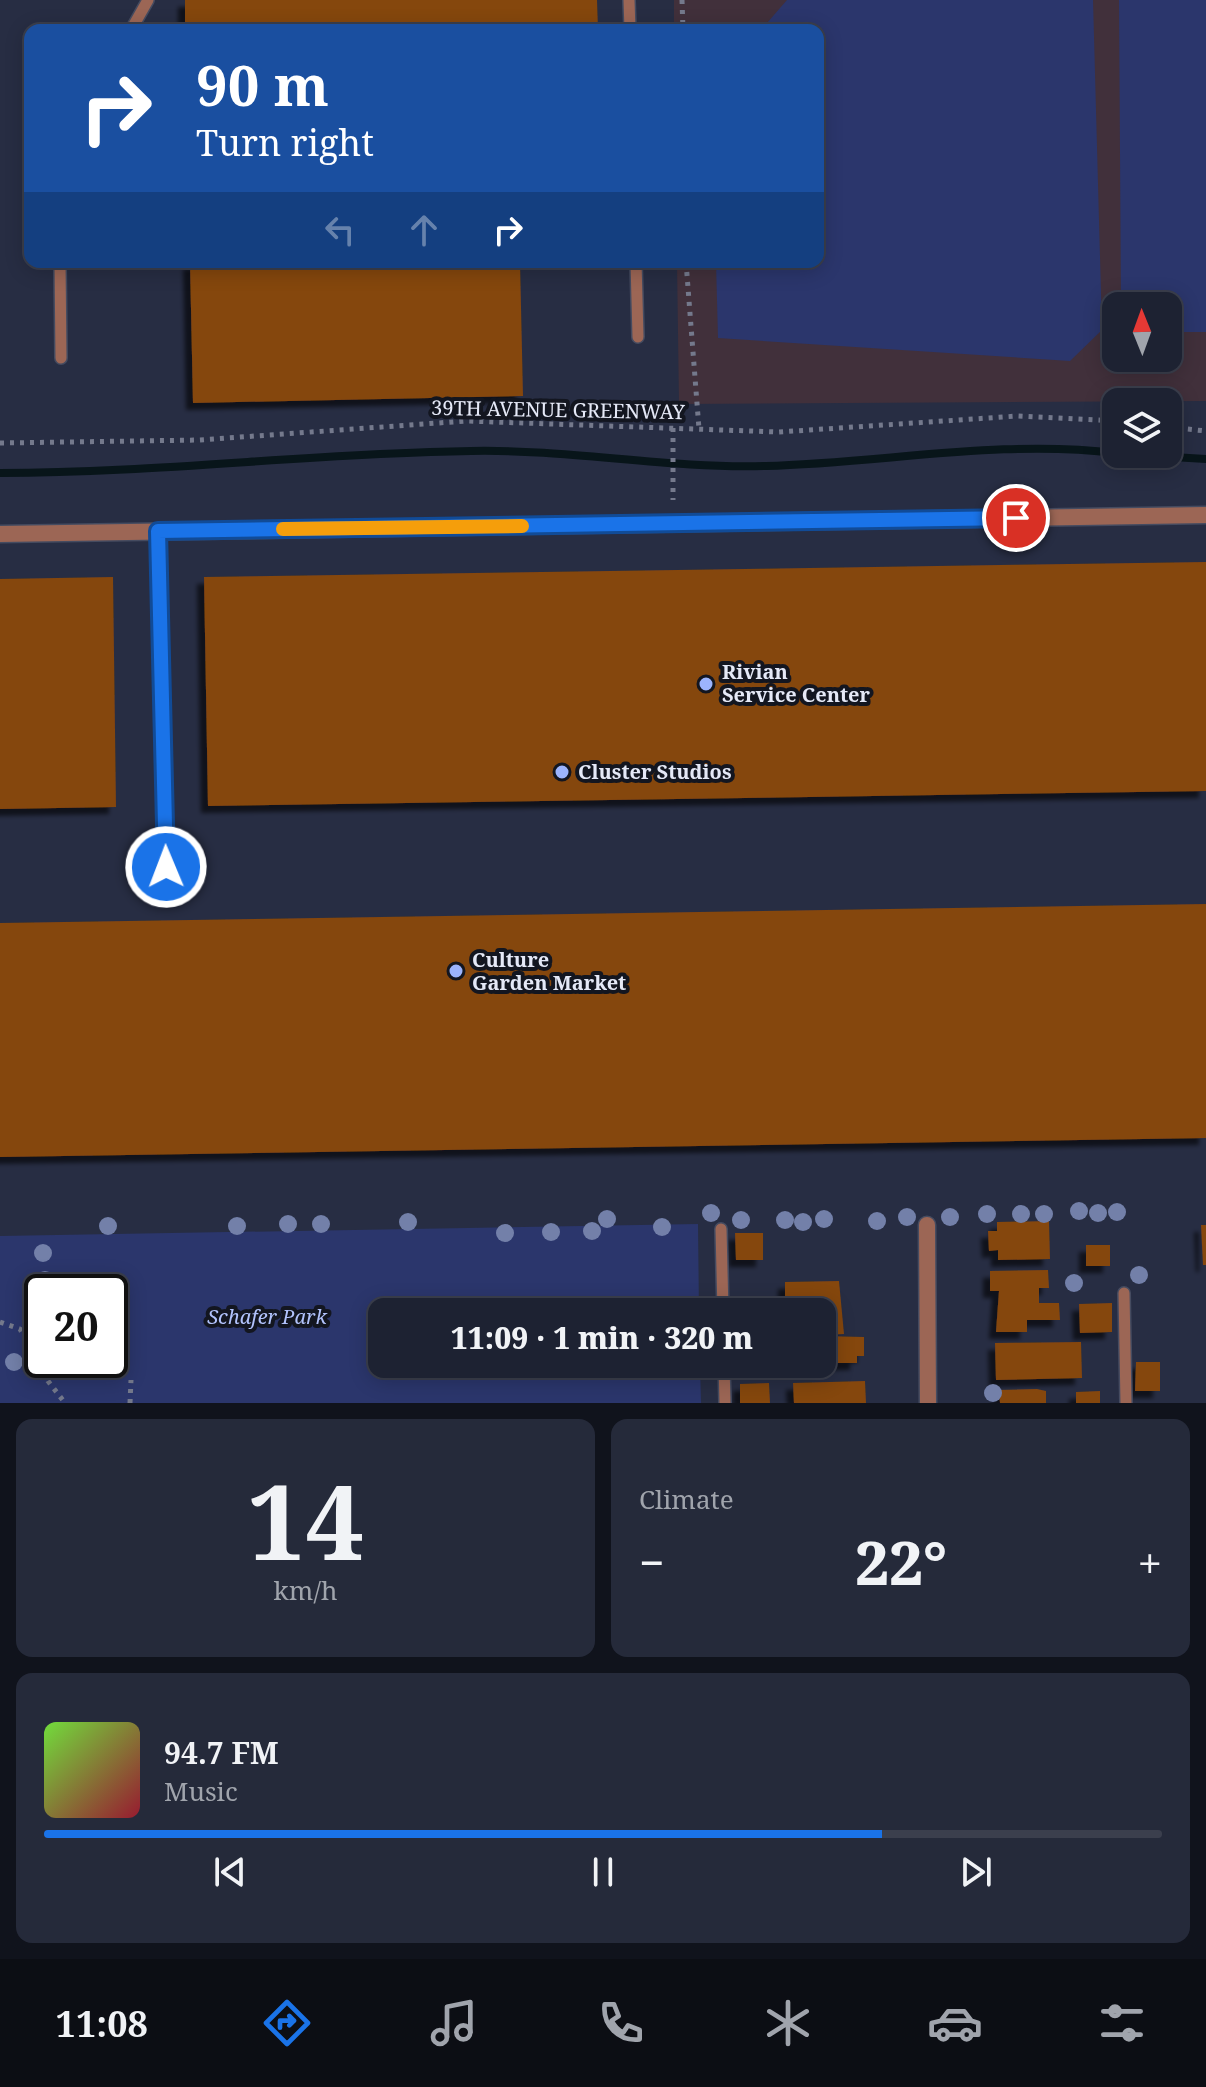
<!DOCTYPE html>
<html lang="en">
<head>
<meta charset="utf-8">
<style>
  :root { --surface:#1d2232; --page:#252a3a; --text:#f1f3f6; --muted:#a0a4ac; --line:#3b3f4d; --accent:#1a73e8 }
  body { margin:0; font-family:"Noto Serif",serif; background:var(--page); color:var(--text); height:100vh; display:flex; flex-direction:column; font-size:30px; white-space:nowrap }
  * { box-sizing:border-box; margin:0 }
  p { font-size:26px; color:var(--muted) }
  .icon { flex:none; width:44px; height:44px; fill:none; stroke:currentColor; stroke-width:2; stroke-linecap:round; stroke-linejoin:round }
  .map { position:relative; height:1403px; overflow:hidden }
  .panel { display:flex; flex-direction:column; gap:16px; padding:16px; background:#10131c; flex:1 }
  .panel>* { flex:none }
  .top-card { position:absolute; left:24px; top:24px; width:800px; height:244px; border-radius:16px; box-shadow:0 4px 20px #0003,0 0 0 2px var(--line); background:#1a4fa0; color:#fff; overflow:hidden }
  .needle { width:52px; rotate:359deg }
  .tools { position:absolute; left:1102px; top:292px; display:grid; gap:16px }
  .tools a { display:grid; place-items:center; width:80px; height:80px; border-radius:16px; background:var(--surface); box-shadow:0 4px 20px #0003,0 0 0 2px var(--line); font-size:40px }
  .speed { position:absolute; left:24px; top:1274px; display:flex; gap:16px; font-size:40px; font-weight:700; text-align:center }
  .speed>* { display:grid; place-content:center; width:104px; height:104px; border-radius:50%; background:var(--surface); box-shadow:0 4px 20px #0003,0 0 0 2px var(--line); line-height:1 }
  .speed .limit { border:4px solid #111; border-radius:12px; background:#fff; color:#111 }
  .pin { position:absolute; display:grid; place-items:center; width:68px; height:68px; color:#fff; margin:-34px; border:4px solid #fff; border-radius:50%; box-shadow:0 2px 8px #0007 }
  .me { position:absolute; width:88px; margin:-44px; rotate:359deg; stroke-linejoin:round; filter:drop-shadow(0 0 6px #0008) }
  .turn { display:flex; align-items:center; gap:28px; height:168px; padding:0 40px; font-size:36px }
  .turn .icon { width:104px; height:104px; stroke-width:2.5 }
  .turn b { display:block; font-size:56px; line-height:68px }
  .lanes { display:flex; align-items:center; height:76px; padding:0 40px; background:#0003; justify-content:center; gap:40px; direction:ltr }
  .lanes .off { opacity:.35 }
  .big { font-size:60px; font-weight:800; line-height:1.1 }
  .panel .card { flex:1; display:flex; flex-direction:column; justify-content:center; gap:12px; min-width:0; padding:0 28px; border-radius:16px; background:var(--page) }
  .panel .dial { align-items:center; gap:0 }
  .dial b { font-size:104px; line-height:1 }
  .song { display:flex; align-items:center; gap:24px }
  .cover { width:96px; height:96px; border-radius:12px; background:linear-gradient(135deg,hsl(100 70% 55%),hsl(350 70% 35%)) }
  .played { height:8px; border-radius:4px; background:linear-gradient(90deg,var(--accent) 75%,var(--line) 75%) }
  .keys { display:flex; justify-content:space-around; direction:ltr }
  .heat { display:flex; justify-content:space-between; align-items:center; font-size:44px; direction:ltr }
  .panel .tiles { flex:1; display:grid; gap:16px; grid-template-columns:1fr 1fr }
  .card:last-child { grid-column:span 2 }
  .trip { position:absolute; left:368px; top:1298px; width:468px; height:80px; border-radius:16px; background:var(--surface); box-shadow:0 4px 20px #0003,0 0 0 2px var(--line); font-weight:800; line-height:80px; text-align:center }
  .tab-bar { display:flex; height:128px; justify-content:space-around; align-items:center; background:#0c0e14; color:var(--muted) }
  .tab-bar .icon { width:56px; height:56px }
  .tab-bar .selected { color:var(--accent) }
  .tab-bar b { font-size:36px; color:var(--text) }
  .map>svg:first-child { display:block }
  .education { fill:#41303b; fill-rule:evenodd }
  .green { fill:#2b366c; fill-rule:evenodd }
  .lines { fill:none; stroke-linecap:round; stroke-linejoin:round }
  .stream { stroke:#08151a; stroke-width:8 }
  .building { fill:#85460d; filter:url(#shadow) }
  .service-casing { stroke:#454b60; stroke-width:14 }
  .minor-casing { stroke:#454b60; stroke-width:19 }
  .path { stroke:#74798c; stroke-width:5; stroke-dasharray:4 6; stroke-linecap:butt }
  .service { stroke:#9c6655; stroke-width:11 }
  .minor { stroke:#9c6655; stroke-width:16 }
  .tree { fill:#7380a9 }
  .route-casing { stroke:#114b97; stroke-width:20 }
  .route { stroke:#1a73e8; stroke-width:14 }
  .slow { stroke:#f59e0b; stroke-width:14 }
  .poi-dot { fill:#9cb4fd; stroke:#131620; stroke-width:3 }
  .labels { text-anchor:middle; stroke-width:8; stroke-linejoin:round; paint-order:stroke }
  .street-label { font-size:20px; fill:#e5e9f7; stroke:#131620 }
  .poi-label { font-size:20px; font-weight:bold; fill:#e5e9f7; stroke:#131620; text-anchor:start }
  .park-label { font-size:20px; font-style:italic; fill:#b2c3fc; stroke:#131620 }
</style>
</head>
<body>
<div class="map">
<svg width="1206" height="1403" viewBox="0 0 1206 1403">
  <defs>
    <filter id="shadow"><feDropShadow dx="-7" dy="7" stdDeviation="2" flood-color="#0009"/></filter>
  </defs>
  <rect width="100%" height="100%" fill="#272d43"/>
  <path class="education" d="M674 0H1206V401L679 404 677 262H818V30H674ZM1116 306H1168V358H1116Z"/>
  <g class="green">
    <path d="M787 0H1093L1102 330 1070 361 718 338 716 262H818V30H761Z"/>
    <path d="M1119 0H1206V332H1168V306H1121Z"/>
    <path d="M698 1224 699 1312H382V1364H700L701 1403H0V1236ZM110 1292V1360H42V1292Z"/>
  </g>
  <g class="lines">
    <g class="stream">
      <path d="M1123 454 1206 459"/>
      <path d="M0 473C157 473 314 453 471 451 570 449 667 469 766 466 883 463 1000 439 1116 453"/>
    </g>
  </g>
  <g class="building">
    <path d="M185 0H597L598 30H185Z"/>
    <path d="M190 262H520L523 396 193 403Z"/>
    <path d="M1206 562V791L208 806 204 577Z"/>
    <path d="M113 577 116 807 0 809V579Z"/>
    <path d="M1206 904V1138L0 1157V923Z"/>
    <path d="M1049 1221 1050 1259 998 1260V1250L989 1251 988 1231H997V1222Z"/>
    <path d="M1201 1225H1206V1265H1203Z"/>
    <path d="M735 1233H763V1260H736Z"/>
    <rect x="1086" y="1245" width="24" height="21"/>
    <path d="M1048 1270 1049 1288H1039V1303H1059L1060 1320H1027V1332H996L999 1291H990V1271Z"/>
    <path d="M839 1281 844 1334 822 1335V1312H808V1305L785 1306V1282Z"/>
    <path d="M1112 1303V1332L1080 1333 1079 1304Z"/>
    <path d="M732 1307H779L780 1312H732Z"/>
    <path d="M822 1336 864 1337V1356H857V1363H822Z"/>
    <path d="M1081 1342 1082 1378 996 1380 995 1343Z"/>
    <path d="M1136 1362H1160V1391H1135Z"/>
    <path d="M865 1381 866 1403H794L793 1383Z"/>
    <path d="M769 1383 770 1403H740V1384Z"/>
    <path d="M1037 1389 1046 1391V1403H1000L999 1390Z"/>
    <path d="M1100 1391V1403H1076V1392Z"/>
  </g>
  <g class="lines">
    <g class="service-casing">
      <g id="service">
        <path d="M629 0 630 30"/>
        <path d="M131 30 148 0"/>
        <path d="M60 262 61 358"/>
        <path d="M636 262 638 337"/>
        <path d="M158 531 166 867"/>
        <path d="M721 1229 723 1312"/>
        <path d="M1124 1293 1126 1403"/>
        <path d="M724 1364 725 1403"/>
      </g>
    </g>
    <g class="minor-casing">
      <g id="minor">
        <path d="M0 534 1206 515"/>
        <path d="M927 1225 928 1403"/>
      </g>
    </g>
    <g class="path">
      <path d="M682 0 683 30"/>
      <path d="M686 262 699 429"/>
      <path d="M1168 427 1206 431"/>
      <path d="M673 428V500"/>
      <path d="M0 443 199 440 466 421 779 432 1018 416 1116 421"/>
      <path d="M0 1322 20 1329 48 1381 65 1403"/>
      <path d="M130 1403 131 1380"/>
    </g>
    <use href="#service" class="service"/>
    <use href="#minor" class="minor"/>
  </g>
  <g class="tree">
    <circle cx="1079" cy="1211" r="9"/>
    <circle cx="1117" cy="1212" r="9"/>
    <circle cx="711" cy="1213" r="9"/>
    <circle cx="1098" cy="1213" r="9"/>
    <circle cx="987" cy="1214" r="9"/>
    <circle cx="1021" cy="1214" r="9"/>
    <circle cx="1044" cy="1214" r="9"/>
    <circle cx="907" cy="1217" r="9"/>
    <circle cx="950" cy="1217" r="9"/>
    <circle cx="607" cy="1219" r="9"/>
    <circle cx="824" cy="1219" r="9"/>
    <circle cx="741" cy="1220" r="9"/>
    <circle cx="785" cy="1220" r="9"/>
    <circle cx="877" cy="1221" r="9"/>
    <circle cx="408" cy="1222" r="9"/>
    <circle cx="803" cy="1222" r="9"/>
    <circle cx="288" cy="1224" r="9"/>
    <circle cx="321" cy="1224" r="9"/>
    <circle cx="108" cy="1226" r="9"/>
    <circle cx="237" cy="1226" r="9"/>
    <circle cx="662" cy="1227" r="9"/>
    <circle cx="592" cy="1231" r="9"/>
    <circle cx="551" cy="1232" r="9"/>
    <circle cx="505" cy="1233" r="9"/>
    <circle cx="43" cy="1253" r="9"/>
    <circle cx="1139" cy="1275" r="9"/>
    <circle cx="45" cy="1280" r="9"/>
    <circle cx="1074" cy="1283" r="9"/>
    <circle cx="14" cy="1362" r="9"/>
    <circle cx="993" cy="1393" r="9"/>
  </g>
  <g class="lines">
    <g class="route-casing">
      <path id="route" d="M166 867 158 531 1016 518"/>
    </g>
    <use href="#route" class="route"/>
    <path class="slow" d="M283 529 522 526"/>
  </g>
  <g class="poi-dot">
    <circle cx="706" cy="684" r="8"/>
    <circle cx="562" cy="772" r="8"/>
    <circle cx="456" cy="971" r="8"/>
  </g>
  <g class="labels">
    <g class="street-label">
      <text transform="translate(558 410) rotate(1)" y="7">39TH AVENUE GREENWAY</text>
    </g>
    <g class="poi-label">
      <text x="722" y="679">Rivian<tspan x="722" dy="23">Service Center</tspan></text>
      <text x="578" y="779">Cluster Studios</text>
      <text x="472" y="967">Culture<tspan x="472" dy="23">Garden Market</tspan></text>
    </g>
    <g class="park-label">
      <text x="267" y="1324">Schafer Park</text>
    </g>
  </g>
</svg>
<div class="tools">
<a><svg class="needle" viewBox="-14 -14 28 28"><path d="M0-13l5 13h-10z" fill="#e53935"/><path d="M0 13l5-13h-10z" fill="#a0a4ac"/></svg></a>
<a><svg class="icon" aria-label="layers" viewBox="0 0 24 24"><path d="M12 4l9 5-9 5-9-5zM3 14l9 5 9-5"/></svg></a>
</div>
<div class="speed"><div class="limit">20</div></div>
<div class="pin" style="left:1016px;top:518px;background:#d93025"><svg class="icon" aria-label="arrive" viewBox="0 0 24 24"><path d="M6 21V4h12l-3 4 3 4H6"/></svg></div>
<svg class="me" style="left:166px;top:867px" viewBox="-20 -20 40 40"><circle r="17" fill="#1a73e8" stroke="#fff" stroke-width="3"/><path d="M0-11L8 9 0 5-8 9z" fill="#fff"/></svg>
<div class="trip">11:09 · 1 min · 320 m</div>
<div class="top-card">
<div class="turn"><svg class="icon" aria-label="right" viewBox="0 0 24 24"><path d="M7 20v-9h11M14 6l5 5-5 5"/></svg><div><b>90 m</b>Turn right</div></div>
<div class="lanes"><svg class="icon off" aria-label="left" viewBox="0 0 24 24"><path d="M17 20v-9H6M10 6l-5 5 5 5"/></svg><svg class="icon off" aria-label="ahead" viewBox="0 0 24 24"><path d="M12 20V5M6 11l6-6 6 6"/></svg><svg class="icon" aria-label="right" viewBox="0 0 24 24"><path d="M7 20v-9h11M14 6l5 5-5 5"/></svg></div>
</div>
</div>
<section class="panel">
<div class="tiles">
<div class="card dial"><b>14</b><p>km/h</p></div>
<div class="card"><p>Climate</p>
<div class="heat"><a>−</a><b class="big">22°</b><a>+</a></div>
</div>
<div class="card">
<div class="song"><i class="cover"></i><div><b>94.7 FM</b><p>Music</p></div></div>
<div class="played"></div>
<div class="keys"><svg class="icon" aria-label="previous" viewBox="0 0 24 24"><path d="M18 5L8 12l10 7zM5 5v14"/></svg><svg class="icon" aria-label="pause" viewBox="0 0 24 24"><path d="M8 5v14M16 5v14"/></svg><svg class="icon" aria-label="next" viewBox="0 0 24 24"><path d="M6 5l10 7-10 7zM19 5v14"/></svg></div>
</div>
</div>
</section>
<nav class="tab-bar">
<b>11:08</b>
<svg class="icon selected" aria-label="directions" viewBox="0 0 24 24"><path d="M12 3l9 9-9 9-9-9zM9 14v-3h6M13 9l2 2-2 2"/></svg>
<svg class="icon" aria-label="music" viewBox="0 0 24 24"><path d="M9 18V5l10-2v13"/><circle cx="6" cy="18" r="3"/><circle cx="16" cy="16" r="3"/></svg>
<svg class="icon" aria-label="phone" viewBox="0 0 24 24"><path d="M5 4h4l2 5-3 2q2 4 5 5l2-3 5 2v4C11 20 4 13 5 4z"/></svg>
<svg class="icon" aria-label="climate" viewBox="0 0 24 24"><path d="M12 3v18M4 7l16 10M4 17L20 7"/></svg>
<svg class="icon" aria-label="car" viewBox="0 0 24 24"><path d="M5 17H2v-5l4-1 3-4h7l3 4 3 1v5h-3M9 17h6M6 11h13"/><circle cx="7" cy="17" r="2"/><circle cx="17" cy="17" r="2"/></svg>
<svg class="icon" aria-label="filters" viewBox="0 0 24 24"><path d="M4 7h16M4 17h16"/><circle cx="9" cy="7" r="2"/><circle cx="15" cy="17" r="2"/></svg>
</nav>
</body>
</html>
